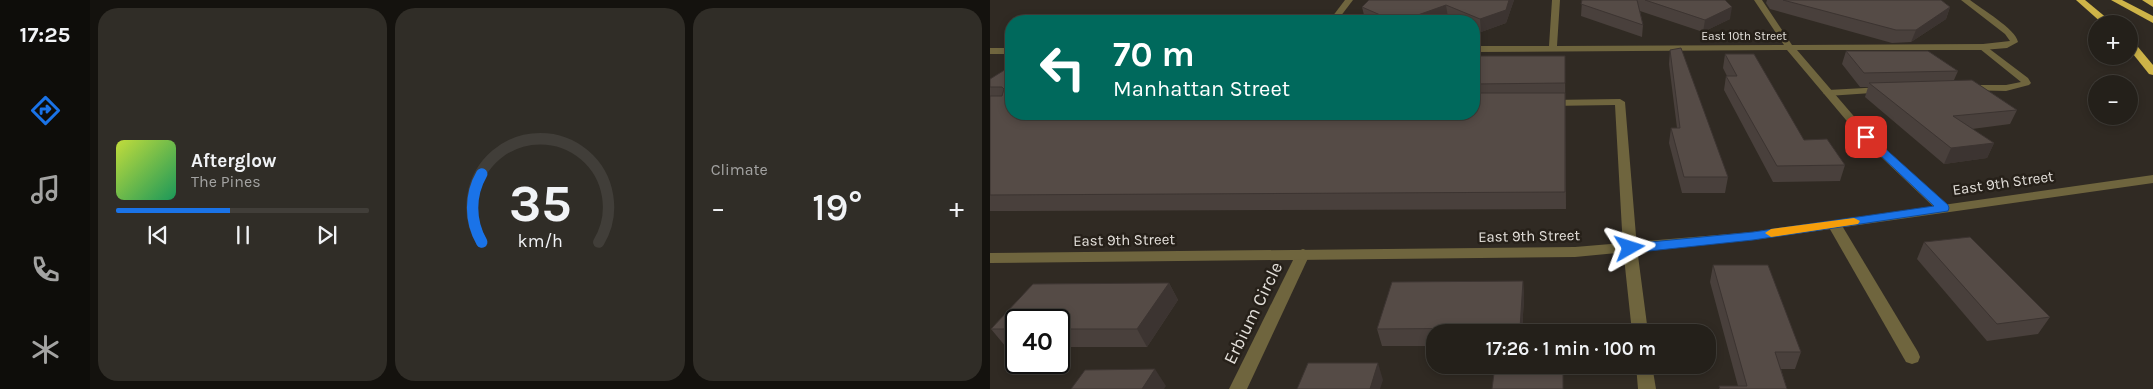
<!DOCTYPE html>
<html lang="en">
<head>
<meta charset="utf-8">
<style>
  :root { --surface:#24201a; --page:#302d27; --text:#f1f3f6; --muted:#a3a3a2; --line:#413e39; --accent:#1a73e8 }
  body { margin:0; font-family:Karla,sans-serif; background:var(--page); color:var(--text); height:100vh; display:flex; flex-direction:column; font-size:19px; white-space:nowrap }
  * { box-sizing:border-box; margin:0 }
  p { font-size:16px; color:var(--muted) }
  .icon { flex:none; width:28px; height:28px; fill:none; stroke:currentColor; stroke-width:2; stroke-linecap:round; stroke-linejoin:round }
  .map { position:relative; flex:1; overflow:hidden }
  .panel { display:flex; flex-direction:column; gap:8px; padding:8px; background:#14120e; width:900px }
  .panel>* { flex:none }
  .hud { position:absolute; left:15px; top:15px; width:475px; height:105px; border-radius:20px; box-shadow:0 2px 8px #0003,0 0 0 1px var(--line); background:#00695c; color:#fff; overflow:hidden }
  .fabs { position:absolute; left:1098px; top:15px; display:grid; gap:10px }
  .fabs a { display:grid; place-items:center; width:50px; height:50px; border-radius:50%; background:var(--surface); box-shadow:0 2px 8px #0003,0 0 0 1px var(--line); font-size:25px }
  .speed { position:absolute; left:15px; top:309px; display:flex; gap:10px; font-size:25px; font-weight:700; text-align:center }
  .speed>* { display:grid; place-content:center; width:65px; height:65px; border-radius:50%; background:var(--surface); box-shadow:0 2px 8px #0003,0 0 0 1px var(--line); line-height:1 }
  .speed .limit { border:2px solid #111; border-radius:8px; background:#fff; color:#111 }
  .pin { position:absolute; display:grid; place-items:center; width:42px; height:42px; color:#fff; margin:-21px; border-radius:10px; box-shadow:0 2px 8px #0006 }
  .me { position:absolute; width:55px; margin:-28px; rotate:84deg; stroke-linejoin:round; filter:drop-shadow(0 0 4px #0008) }
  .turn { display:flex; align-items:center; gap:18px; height:105px; padding:0 25px; font-size:22px }
  .turn .icon { width:65px; height:65px; stroke-width:2.5 }
  .turn b { display:block; font-size:35px; line-height:42px }
  .big { font-size:38px; font-weight:600; line-height:1.1 }
  .panel .tile { flex:1; display:flex; flex-direction:column; justify-content:center; gap:8px; min-width:0; padding:0 18px; border-radius:20px; background:var(--page) }
  .panel .dial { align-items:center; gap:0 }
  .dial svg { height:130px; overflow:visible; fill:none; stroke:var(--line); stroke-width:7; stroke-linecap:round; text-anchor:middle }
  .dial text { fill:var(--text); stroke:none }
  .song { display:flex; align-items:center; gap:15px }
  .cover { width:60px; height:60px; border-radius:8px; background:linear-gradient(135deg,hsl(70 70% 55%),hsl(150 70% 35%)) }
  .played { height:5px; border-radius:2px; background:linear-gradient(90deg,var(--accent) 45%,var(--line) 45%) }
  .keys { display:flex; justify-content:space-around; direction:ltr }
  .heat { display:flex; justify-content:space-between; align-items:center; font-size:28px; direction:ltr }
  .panel .tiles { flex:1; display:grid; gap:8px; grid-template-columns:repeat(3,1fr) }
  .trip { position:absolute; left:436px; top:324px; width:290px; height:50px; border-radius:20px; background:var(--surface); box-shadow:0 2px 8px #0003,0 0 0 1px var(--line); font-weight:600; line-height:50px; text-align:center }
  main { display:flex; flex:1; min-height:0 }
  .tabs { display:flex; flex-direction:column; width:90px; justify-content:space-around; align-items:center; background:#0e0d0a; color:var(--muted) }
  .tabs .icon { width:35px; height:35px }
  .tabs .current { color:var(--accent) }
  .tabs b { font-size:22px; color:var(--text) }
  .map>svg:first-child { display:block }
  .lines { fill:none; stroke-linecap:round; stroke-linejoin:round }
  .service { fill:#6f653e; fill-rule:evenodd }
  .minor { fill:#6f653e; fill-rule:evenodd }
  .tertiary { fill:#6f653e; fill-rule:evenodd }
  .motorway { fill:#ceb448; fill-rule:evenodd }
  .wall { fill:#49403c }
  .shaded-wall { fill:#3c3431 }
  .building { fill:#554b46; stroke:#3c3431 }
  .route { fill:#1a73e8; stroke:#114b97 }
  .slow { fill:#f59e0b }
  .labels { text-anchor:middle; stroke-width:5; stroke-linejoin:round; paint-order:stroke }
  .far-street-label { font-size:12px; fill:#e4e0db; stroke:#262019 }
  .street-label { font-size:15px; fill:#e4e0db; stroke:#262019 }
  .near-street-label { font-size:18px; fill:#e4e0db; stroke:#262019 }
</style>
</head>
<body>
<main>
<nav class="tabs">
<b>17:25</b>
<svg class="icon current" aria-label="directions" viewBox="0 0 24 24"><path d="M12 3l9 9-9 9-9-9zM9 14v-3h6M13 9l2 2-2 2"/></svg>
<svg class="icon" aria-label="music" viewBox="0 0 24 24"><path d="M9 18V5l10-2v13"/><circle cx="6" cy="18" r="3"/><circle cx="16" cy="16" r="3"/></svg>
<svg class="icon" aria-label="phone" viewBox="0 0 24 24"><path d="M5 4h4l2 5-3 2q2 4 5 5l2-3 5 2v4C11 20 4 13 5 4z"/></svg>
<svg class="icon" aria-label="climate" viewBox="0 0 24 24"><path d="M12 3v18M4 7l16 10M4 17L20 7"/></svg>
</nav>
<section class="panel">
<div class="tiles">
<div class="tile">
<div class="song"><i class="cover"></i><div><b>Afterglow</b><p>The Pines</p></div></div>
<div class="played"></div>
<div class="keys"><svg class="icon" aria-label="previous" viewBox="0 0 24 24"><path d="M18 5L8 12l10 7zM5 5v14"/></svg><svg class="icon" aria-label="pause" viewBox="0 0 24 24"><path d="M8 5v14M16 5v14"/></svg><svg class="icon" aria-label="next" viewBox="0 0 24 24"><path d="M6 5l10 7-10 7zM19 5v14"/></svg></div>
</div>
<div class="tile dial"><svg viewBox="0 0 100 80">
<path d="M14 69A42 42 0 1 1 86 69"/>
<path d="M14 69A42 42 0 0 1 14 27" stroke="#1a73e8"/>
<text x="50" y="56" font-size="32" font-weight="700">35</text>
<text x="50" y="72" font-size="11">km/h</text>
</svg></div>
<div class="tile"><p>Climate</p>
<div class="heat"><a>−</a><b class="big">19°</b><a>+</a></div>
</div>
</div>
</section>
<div class="map">
<svg width="1163" height="389" viewBox="0 0 1163 389">
  <rect width="100%" height="100%" fill="#302a23"/>
  <g class="lines">
    <g class="service">
      <path d="M993 44 1038 78 1041 83 1039 85 1016 91 974 90 972 88 977 85H1016L1031 82 990 49V45Z"/>
      <path d="M893 87 896 88V92L838 96 833 93 838 90Z"/>
    </g>
    <g class="minor">
      <path d="M355 0H363L347 21H339Z"/>
      <path d="M562 0H570L567 46 794 45 764 0H772L802 45 993 44 1020 41 1015 34 971 0H980C991 9 1026 29 1028 42L1017 48 993 50H807L880 135 958 205 959 208 953 212 948 211 872 139 797 50 484 52V46H559Z"/>
      <rect x="0" y="48" width="21" height="6"/>
      <path d="M630 99 635 102 647 248 658 332H642L633 248 625 105 559 106 554 103 559 100Z"/>
      <path d="M844 220 851 224 928 352 930 357 928 362 922 364 916 362 837 224Z"/>
      <path d="M313 249 318 251 320 254 257 389H239L306 254 308 251Z"/>
      <path d="M646 365H662L666 389H648Z"/>
    </g>
    <path class="tertiary" d="M1163 175V183L763 240 585 257 0 263V253L585 247 763 232Z"/>
    <g class="motorway">
      <path d="M1086 0H1095L1124 24H1113Z"/>
      <path d="M1121 0H1132L1163 16V23Z"/>
      <path d="M1152 0H1163V7Z"/>
      <path d="M1139 40 1143 41 1163 65V75L1159 74 1139 49Z"/>
    </g>
  </g>
  <g class="wall">
    <path d="M524 0 516 23 491 32 484 28V21H468L458 17 446 21H380L375 19 372 7Z"/>
    <path d="M592 0H735L740 19 713 32 650 11 653 25 652 37 591 16Z"/>
    <path d="M777 0H951L960 7 956 19 921 42 902 43 780 9 776 3Z"/>
    <path d="M680 50 738 177 735 193H692L679 143 681 128H687L679 64Z"/>
    <path d="M856 51 968 71 964 80 1027 110 1020 124 982 129 1004 143 997 158 954 164 875 97 878 87H870L852 64Z"/>
    <path d="M735 54 814 140 855 165 850 181 783 182 734 90 736 76H737L733 68Z"/>
    <path d="M484 56H575L576 209 0 211V79L484 114Z"/>
    <path d="M934 242 1060 317 1048 334 997 341 927 259Z"/>
    <path d="M723 265 811 352 805 369H791L797 389H729V386H748L720 282Z"/>
    <path d="M533 281 534 298 532 332H445V346H392L387 329Z"/>
    <path d="M179 283 188 300 157 347H69V320H26V347H16L1 329 43 284Z"/>
  </g>
  <g class="shaded-wall">
    <path d="M519 0H524L516 23 491 32 490 19Z"/>
    <path d="M456 5 458 17 446 21H411Z"/>
    <path d="M742 7 740 19 713 32 715 20Z"/>
    <path d="M960 7 956 19 921 42 926 30Z"/>
    <path d="M1004 143 997 158 954 164 961 148Z"/>
    <path d="M533 281 534 298 532 332H530V328Z"/>
    <path d="M179 283 188 300 157 347 147 329Z"/>
    <path d="M388 363 393 380 390 389H380Z"/>
    <path d="M165 369 176 386 174 389H152Z"/>
  </g>
  <g class="building">
    <path d="M379 0H519L516 10 490 19 456 5 411 21H404L372 7Z"/>
    <path d="M592 0H647L653 25 591 4Z"/>
    <path d="M655 0H735L742 7 715 20Z"/>
    <path d="M793 0H951L960 7 926 30H906Z"/>
    <path d="M691 48 738 177H694L681 128H690L680 50Z"/>
    <path d="M856 51H938L968 71 874 73Z"/>
    <path d="M735 54H764L814 140 837 139 855 165 787 166 736 76H747Z"/>
    <path d="M484 56H575V83L484 84Z"/>
    <path d="M21 66V114H484V93H575V192L0 195V96H12L14 89 12 87H0V79Z"/>
    <path d="M982 80 1027 110 963 116 1004 143 961 148 879 83Z"/>
    <path d="M980 237 1060 317 1007 324 934 242Z"/>
    <path d="M723 265H778L811 352H785L797 389H730L729 386H757Z"/>
    <path d="M533 281 530 328 387 329 402 282Z"/>
    <path d="M179 283 147 329H69V320H26V329H1L43 284Z"/>
    <path d="M318 363H388L380 389H307Z"/>
    <path d="M165 369 152 389H81L95 370Z"/>
    <path d="M573 372V389H502L504 373Z"/>
  </g>
  <path class="route" d="M876 134 880 135 958 205 959 208 958 211 763 240 640 253 634 248 640 244 763 232 944 206 873 139 871 137Z"/>
  <path class="slow" d="M864 218 870 221 868 224 781 237 775 233 781 229Z"/>
  <g class="labels">
    <g class="far-street-label">
      <text x="754" y="40">East 10th Street</text>
    </g>
    <g class="street-label">
      <text transform="translate(1013 183) rotate(-8)" y="5">East 9th Street</text>
      <text transform="translate(539 236) rotate(-1)" y="5">East 9th Street</text>
      <text transform="translate(134 240) rotate(-1)" y="5">East 9th Street</text>
    </g>
    <g class="near-street-label">
      <text transform="translate(263 313) rotate(-64)" y="6">Erbium Circle</text>
    </g>
  </g>
</svg>
<div class="fabs">
<a>+</a>
<a>−</a>
</div>
<div class="speed"><div class="limit">40</div></div>
<div class="pin" style="left:876px;top:137px;background:#d93025"><svg class="icon" aria-label="arrive" viewBox="0 0 24 24"><path d="M6 21V4h12l-3 4 3 4H6"/></svg></div>
<svg class="me" style="left:640px;top:248px" viewBox="-20 -20 40 40"><path d="M0-17L14 15 0 8-14 15z" fill="#1a73e8" stroke="#fff" stroke-width="4"/></svg>
<div class="trip">17:26 · 1 min · 100 m</div>
<div class="hud">
<div class="turn"><svg class="icon" aria-label="left" viewBox="0 0 24 24"><path d="M17 20v-9H6M10 6l-5 5 5 5"/></svg><div><b>70 m</b>Manhattan Street</div></div>
</div>
</div>
</main>
</body>
</html>
